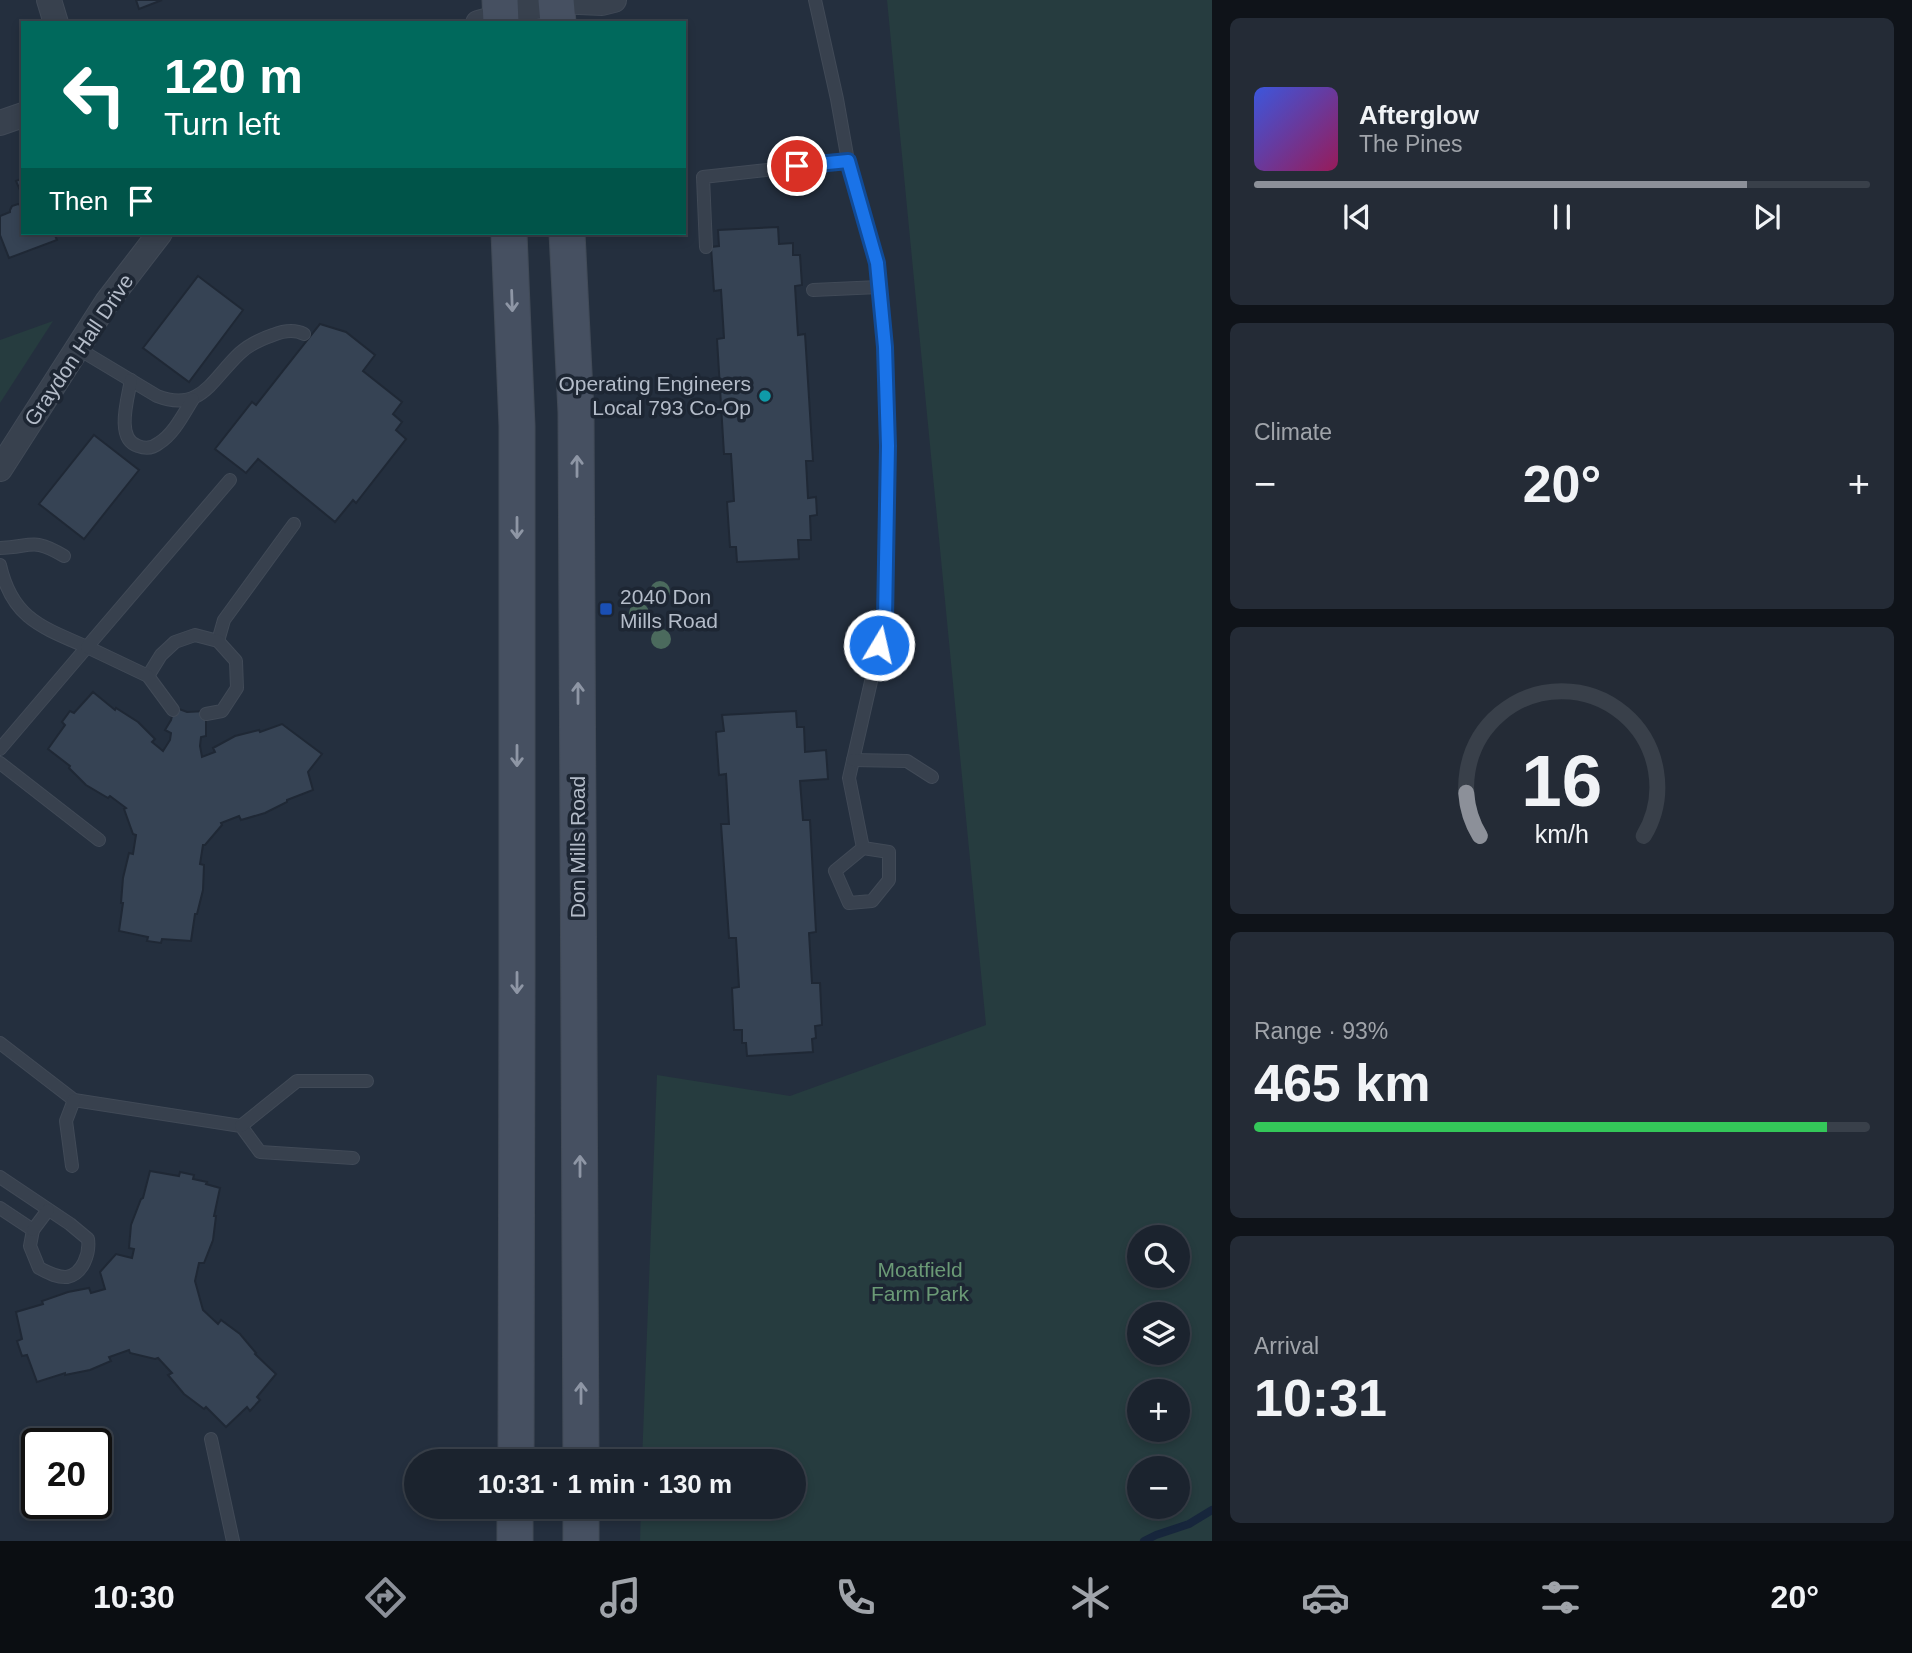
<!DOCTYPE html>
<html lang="en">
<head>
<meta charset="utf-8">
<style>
  :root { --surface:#1b232e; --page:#242b36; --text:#f1f3f6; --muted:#a0a4aa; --line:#39404a; --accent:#8c9099 }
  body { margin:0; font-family:Arial,sans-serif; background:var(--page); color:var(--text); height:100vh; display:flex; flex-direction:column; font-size:26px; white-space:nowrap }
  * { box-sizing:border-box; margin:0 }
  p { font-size:23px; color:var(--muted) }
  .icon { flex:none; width:38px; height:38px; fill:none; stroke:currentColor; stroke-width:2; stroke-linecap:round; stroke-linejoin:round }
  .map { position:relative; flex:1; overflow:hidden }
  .sheet { display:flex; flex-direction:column; gap:18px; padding:18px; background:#0f1319; width:700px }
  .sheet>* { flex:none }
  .guide { position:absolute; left:21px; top:21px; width:665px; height:214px; border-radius:0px; box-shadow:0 4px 10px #0003,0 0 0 2px var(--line); background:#00695c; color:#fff; overflow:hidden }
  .buttons { position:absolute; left:1127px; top:1225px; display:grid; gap:14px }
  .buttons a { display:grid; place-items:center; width:63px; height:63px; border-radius:50%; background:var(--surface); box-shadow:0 4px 10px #0003,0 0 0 2px var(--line); font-size:35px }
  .speed { position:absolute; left:21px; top:1428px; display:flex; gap:14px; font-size:35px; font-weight:700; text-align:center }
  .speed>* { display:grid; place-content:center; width:91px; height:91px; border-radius:50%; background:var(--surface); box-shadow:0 4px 10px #0003,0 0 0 2px var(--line); line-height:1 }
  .speed .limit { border:4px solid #111; border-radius:10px; background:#fff; color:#111 }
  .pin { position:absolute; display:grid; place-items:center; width:60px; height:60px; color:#fff; margin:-30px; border:4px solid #fff; border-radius:50%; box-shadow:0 2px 7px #0007 }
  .me { position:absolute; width:77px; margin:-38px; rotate:9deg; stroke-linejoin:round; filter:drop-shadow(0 0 5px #0008) }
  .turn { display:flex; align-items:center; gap:24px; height:147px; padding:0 28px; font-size:32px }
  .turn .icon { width:91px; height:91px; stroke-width:2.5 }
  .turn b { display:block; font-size:49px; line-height:60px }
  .then { display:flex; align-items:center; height:66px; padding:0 28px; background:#0003; gap:14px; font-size:26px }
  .big { font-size:52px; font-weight:600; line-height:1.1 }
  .sheet .widget { flex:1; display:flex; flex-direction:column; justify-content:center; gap:10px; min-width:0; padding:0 24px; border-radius:10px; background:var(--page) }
  .sheet .dial { align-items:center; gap:0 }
  .dial svg { height:182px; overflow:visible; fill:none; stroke:var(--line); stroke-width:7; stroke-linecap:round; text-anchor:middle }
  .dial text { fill:var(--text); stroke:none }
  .song { display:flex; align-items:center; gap:21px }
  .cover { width:84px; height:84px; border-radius:10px; background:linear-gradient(135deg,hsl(230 70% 55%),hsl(330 70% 35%)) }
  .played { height:7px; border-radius:4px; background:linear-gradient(90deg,var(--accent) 80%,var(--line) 80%) }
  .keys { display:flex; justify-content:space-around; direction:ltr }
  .heat { display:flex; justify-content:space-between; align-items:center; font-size:38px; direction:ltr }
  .charge { height:10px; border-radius:5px; background:linear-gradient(90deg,#34c759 93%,var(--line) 0) }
  .trip { position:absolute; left:404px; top:1449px; width:402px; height:70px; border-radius:35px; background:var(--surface); box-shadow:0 4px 10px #0003,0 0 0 2px var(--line); font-weight:600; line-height:70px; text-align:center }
  .tabs { display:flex; height:112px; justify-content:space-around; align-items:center; background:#0b0e12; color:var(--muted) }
  .tabs .icon { width:49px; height:49px }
  .tabs .on { color:var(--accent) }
  .tabs b { font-size:32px; color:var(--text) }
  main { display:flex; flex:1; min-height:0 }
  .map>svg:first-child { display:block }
  .green { fill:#263c3f; fill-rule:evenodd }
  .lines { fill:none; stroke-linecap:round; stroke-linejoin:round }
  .stream { stroke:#17263c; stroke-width:8 }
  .building { fill:#364354; stroke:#1f2835; stroke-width:2 }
  .service-casing { stroke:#414a57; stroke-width:14 }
  .minor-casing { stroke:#414a57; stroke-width:26 }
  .secondary-casing { stroke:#414a57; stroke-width:37 }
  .service { stroke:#38414e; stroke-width:12 }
  .minor { stroke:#38414e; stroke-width:24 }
  .secondary { stroke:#465061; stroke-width:35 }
  .tree { fill:#4b6a5d }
  .oneway { stroke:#8e96a5 }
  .route-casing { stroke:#114b97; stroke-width:18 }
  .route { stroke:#1a73e8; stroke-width:12 }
  .culture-dot { fill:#0f9aa8; stroke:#1d2633; stroke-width:2.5 }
  .transit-dot { fill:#1a4fb4; stroke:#1d2633; stroke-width:2.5 }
  .labels { text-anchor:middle; stroke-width:7; stroke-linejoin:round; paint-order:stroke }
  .street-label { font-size:21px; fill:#b4bcc9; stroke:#1d2633 }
  .poi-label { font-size:21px; fill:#b4bcc9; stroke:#1d2633; text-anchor:end }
  .park-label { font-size:21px; fill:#6b9a76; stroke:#1d2633 }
</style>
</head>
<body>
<main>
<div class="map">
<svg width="1212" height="1541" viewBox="0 0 1212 1541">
  <rect width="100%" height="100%" fill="#242f3e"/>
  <g class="green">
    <path d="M887 0H1212V1541H640L641 1507H794V1461H642L657 1075 790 1096 986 1025ZM1139 1237H1178V1276H1139ZM1139 1314H1178V1353H1139ZM1139 1391H1178V1430H1139ZM1139 1468H1178V1507H1139Z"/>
    <path d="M53 321 0 403V340Z"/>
  </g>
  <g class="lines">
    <path class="stream" d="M1144 1541 1156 1535 1189 1524 1212 1510"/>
  </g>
  <g class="building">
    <path d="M136 0H162L139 9Z"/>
    <path d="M23 178V197L16 181Z"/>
    <path d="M18 204 23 206V233H54L57 240 9 258 0 235V216L10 212V210L12 206Z"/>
    <path d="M778 227 779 244 793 243V255H800L802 285 795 286 798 335 805 334 813 461H806L808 498 816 497 817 515 810 516 811 540H798L799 559 737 562 736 547H730L727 502 734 501 731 454H724L717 339 724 338 721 290 714 291 711 247 719 246 718 230Z"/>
    <path d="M198 276 243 310 189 382 143 348Z"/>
    <path d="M320 324 346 332 375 355 363 371 402 402 393 414 402 422 396 430 406 439 356 503 353 500 335 522 258 459 246 473 215 449 252 402 256 405Z"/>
    <path d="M94 435 139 470 84 539 39 504Z"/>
    <path d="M93 692 115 710 116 708 138 722 155 739 152 742 163 751 170 740 171 733 165 730 171 720 174 707 187 712 206 711V736L201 737 200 746 202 757 215 752 213 748 235 736 259 730 260 732 282 724 322 754 308 772 313 790 287 800V802L265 813 241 820 239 816 221 823 222 825 205 845H203L200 864 204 865 203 890 197 914H195L191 941 162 939 161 943 147 941 148 937 119 931 123 903H121L123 878 129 853 133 854 136 835 133 834 124 809 126 808 110 796 108 798 86 785 69 768 70 766 48 749 65 725 62 722 70 711 74 713Z"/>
    <path d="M796 711 797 727H804L805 752 826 750 828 779 800 781 803 820H810L816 932 809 933 812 983H820L822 1025 815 1026 816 1038 812 1039 813 1052 747 1056 746 1043H742V1030H734L732 988 739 987 736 938H729L721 824H729L726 774 719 775 716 732 724 731 722 715Z"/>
    <path d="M150 1171 179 1176 180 1172 194 1175 193 1179 207 1182 206 1184 220 1188 214 1216H216L213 1240 204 1263H199L195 1281 203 1310 218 1324 221 1320 240 1334 256 1353 255 1354 276 1374 257 1397 260 1400 250 1411 247 1407 226 1427 206 1407 204 1409 184 1394 168 1375 172 1373 158 1358 155 1359 130 1353 129 1350 109 1357 111 1361 90 1370 65 1375V1373L37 1382 27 1355 22 1356 17 1341 22 1339 16 1312 43 1304 42 1301 68 1292 89 1288 91 1293 105 1289 100 1272 116 1254 132 1258 134 1249 129 1248 131 1225 141 1199 143 1198Z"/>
  </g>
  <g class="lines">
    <g class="service-casing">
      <g id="service">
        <path d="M815 0 837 99 848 161 877 263 885 347 888 446 885 620 849 778 863 848 835 871 849 903 872 901 889 880V852L863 848"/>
        <path d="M706 247 703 177 848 161"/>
        <path d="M813 290 879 287"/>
        <path d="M77 348 157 396C201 413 212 379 240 353 250 344 261 339 273 335 283 331 294 329 304 334"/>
        <path d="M131 380C128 398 115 439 138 446 146 449 153 448 159 443 174 434 184 413 193 399"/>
        <path d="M0 548C32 547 33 537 64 556"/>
        <path d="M0 565C12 618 41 627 87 647L0 749"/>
        <path d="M218 641 224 620 294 524"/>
        <path d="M148 676 161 655 175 642 195 635 218 641 236 661 237 688 222 711 206 714"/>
        <path d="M173 710 148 676 87 647 230 480"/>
        <path d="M853 760 907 761 932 777"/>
        <path d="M0 763 99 840"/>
        <path d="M0 1043 74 1100 241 1126 260 1152 353 1158"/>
        <path d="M241 1126 297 1081H367"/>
        <path d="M72 1166 66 1121 74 1100"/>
        <path d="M0 1177 70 1224 88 1239C90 1253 83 1274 67 1277 57 1278 47 1272 39 1268L30 1246 33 1230 0 1208"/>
        <path d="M33 1230 48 1210"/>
        <path d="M211 1439 233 1541"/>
      </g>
    </g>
    <g class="minor-casing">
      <g id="minor">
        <path d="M49 0 56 23"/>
        <path d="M478 23 556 1 602 3 614 0"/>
        <path d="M0 123 23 115"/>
        <path d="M0 469 107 302 160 233"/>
      </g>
    </g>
    <g class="secondary-casing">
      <g id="secondary">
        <path d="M500 0 501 23"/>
        <path d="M556 0 558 23"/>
        <path d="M509 233 517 426V975L516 1461"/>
        <path d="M567 233 576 412 581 1461"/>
        <path d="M581 1507V1541"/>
        <path d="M515 1541V1507"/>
      </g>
    </g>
    <use href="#service" class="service"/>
    <use href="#minor" class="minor"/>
    <use href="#secondary" class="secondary"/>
  </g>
  <g class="tree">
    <circle cx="660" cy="591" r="10"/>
    <circle cx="639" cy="613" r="10"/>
    <circle cx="661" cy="639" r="10"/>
  </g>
  <defs><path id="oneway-shaft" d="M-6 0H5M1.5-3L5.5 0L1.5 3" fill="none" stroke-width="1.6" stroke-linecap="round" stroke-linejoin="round" transform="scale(1.75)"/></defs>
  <g class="oneway">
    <use href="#oneway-shaft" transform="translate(512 301) rotate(88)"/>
    <use href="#oneway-shaft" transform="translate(577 466) rotate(-90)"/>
    <use href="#oneway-shaft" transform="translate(517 528) rotate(90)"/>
    <use href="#oneway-shaft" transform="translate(578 693) rotate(-90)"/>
    <use href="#oneway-shaft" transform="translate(517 756) rotate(90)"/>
    <use href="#oneway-shaft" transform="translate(517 983) rotate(90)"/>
    <use href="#oneway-shaft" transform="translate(580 1166) rotate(-90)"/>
    <use href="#oneway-shaft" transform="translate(581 1393) rotate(-90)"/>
  </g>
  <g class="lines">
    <g class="route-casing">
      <path id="route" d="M797 166 848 161 877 263 885 347 888 446 885 620 879 645"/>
    </g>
    <use href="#route" class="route"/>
  </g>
  <circle class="culture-dot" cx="765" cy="396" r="7"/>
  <rect class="transit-dot" x="599" y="602" width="14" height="14" rx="3.5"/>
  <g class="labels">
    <g class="street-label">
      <text transform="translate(79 350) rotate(-56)" y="7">Graydon Hall Drive</text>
      <text transform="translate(578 847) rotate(-90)" y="7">Don Mills Road</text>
    </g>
    <g class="poi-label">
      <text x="751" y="391">Operating Engineers<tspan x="751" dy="24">Local 793 Co-Op</tspan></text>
      <text x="620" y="604" text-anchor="start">2040 Don<tspan x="620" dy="24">Mills Road</tspan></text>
    </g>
    <g class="park-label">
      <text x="920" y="1277">Moatfield<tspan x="920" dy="24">Farm Park</tspan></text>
    </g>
  </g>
</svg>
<div class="buttons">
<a><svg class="icon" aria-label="search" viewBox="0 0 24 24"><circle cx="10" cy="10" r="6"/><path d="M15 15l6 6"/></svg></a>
<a><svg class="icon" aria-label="layers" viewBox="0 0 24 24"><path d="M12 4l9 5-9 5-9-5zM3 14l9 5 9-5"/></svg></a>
<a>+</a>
<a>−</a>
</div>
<div class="speed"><div class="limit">20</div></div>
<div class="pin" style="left:797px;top:166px;background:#d93025"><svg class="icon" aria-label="arrive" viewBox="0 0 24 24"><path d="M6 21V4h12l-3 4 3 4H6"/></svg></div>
<svg class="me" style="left:879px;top:645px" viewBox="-20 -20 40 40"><circle r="17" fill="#1a73e8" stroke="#fff" stroke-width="3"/><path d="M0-11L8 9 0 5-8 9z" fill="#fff"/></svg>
<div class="trip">10:31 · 1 min · 130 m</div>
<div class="guide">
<div class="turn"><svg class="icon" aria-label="left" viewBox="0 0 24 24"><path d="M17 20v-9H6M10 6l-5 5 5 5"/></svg><div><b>120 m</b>Turn left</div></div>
<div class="then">Then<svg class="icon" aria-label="arrive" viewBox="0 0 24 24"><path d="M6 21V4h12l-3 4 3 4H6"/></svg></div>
</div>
</div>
<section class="sheet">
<div class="widget">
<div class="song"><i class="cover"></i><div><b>Afterglow</b><p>The Pines</p></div></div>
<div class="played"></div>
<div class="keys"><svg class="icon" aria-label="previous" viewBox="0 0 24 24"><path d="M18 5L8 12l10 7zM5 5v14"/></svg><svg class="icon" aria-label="pause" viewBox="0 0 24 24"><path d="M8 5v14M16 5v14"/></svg><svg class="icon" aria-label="next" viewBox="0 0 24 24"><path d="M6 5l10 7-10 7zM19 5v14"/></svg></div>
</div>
<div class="widget"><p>Climate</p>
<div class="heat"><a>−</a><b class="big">20°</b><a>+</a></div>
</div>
<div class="widget dial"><svg viewBox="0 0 100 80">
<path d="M14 69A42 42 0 1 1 86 69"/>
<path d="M14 69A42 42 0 0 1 8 50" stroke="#8c9099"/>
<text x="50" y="56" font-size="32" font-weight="700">16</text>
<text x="50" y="72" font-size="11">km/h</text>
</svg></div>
<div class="widget"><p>Range · 93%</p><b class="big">465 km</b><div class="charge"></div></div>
<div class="widget"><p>Arrival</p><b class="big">10:31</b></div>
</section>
</main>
<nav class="tabs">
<b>10:30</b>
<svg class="icon on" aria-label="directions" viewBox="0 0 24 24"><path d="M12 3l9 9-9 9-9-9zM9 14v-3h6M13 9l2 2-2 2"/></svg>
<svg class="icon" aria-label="music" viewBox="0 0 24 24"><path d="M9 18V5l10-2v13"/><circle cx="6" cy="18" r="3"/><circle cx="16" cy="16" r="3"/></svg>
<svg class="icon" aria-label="phone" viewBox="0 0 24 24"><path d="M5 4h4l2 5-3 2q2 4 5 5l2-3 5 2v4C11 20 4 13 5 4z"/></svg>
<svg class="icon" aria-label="climate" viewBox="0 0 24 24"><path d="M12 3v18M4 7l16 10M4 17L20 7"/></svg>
<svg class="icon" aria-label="car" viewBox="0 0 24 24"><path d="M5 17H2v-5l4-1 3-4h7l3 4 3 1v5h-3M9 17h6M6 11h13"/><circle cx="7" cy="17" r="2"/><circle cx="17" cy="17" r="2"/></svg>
<svg class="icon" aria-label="filters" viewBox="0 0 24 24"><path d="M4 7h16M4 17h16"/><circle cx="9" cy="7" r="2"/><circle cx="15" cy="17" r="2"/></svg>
<b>20°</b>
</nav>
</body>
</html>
